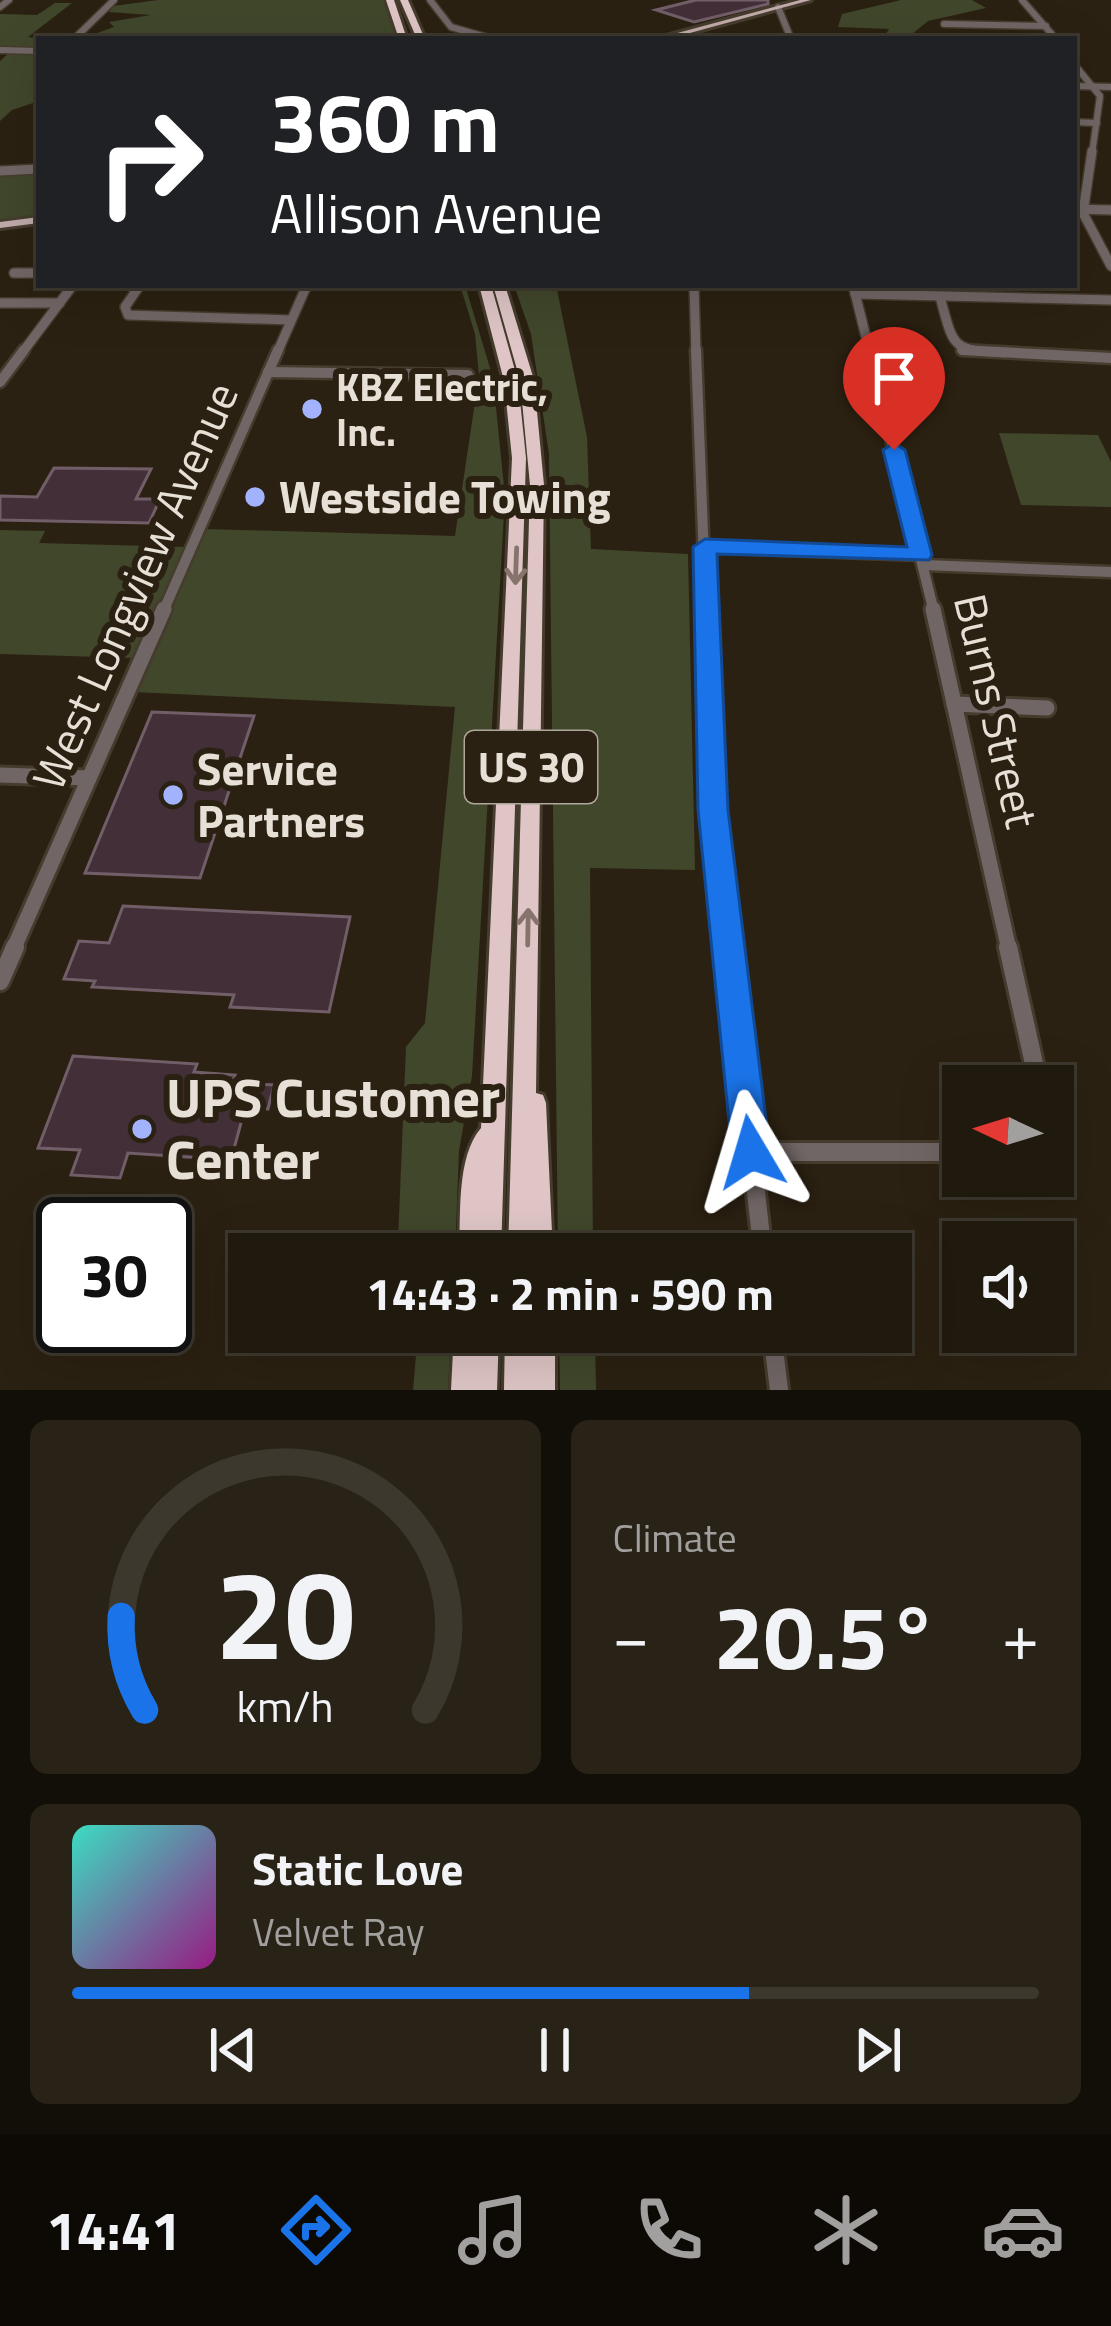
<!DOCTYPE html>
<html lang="en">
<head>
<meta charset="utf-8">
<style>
  :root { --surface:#20190e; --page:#282217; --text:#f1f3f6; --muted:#a2a09e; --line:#3d382e; --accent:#1a73e8 }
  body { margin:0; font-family:"Titillium Web",sans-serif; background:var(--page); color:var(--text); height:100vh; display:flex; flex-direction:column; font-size:45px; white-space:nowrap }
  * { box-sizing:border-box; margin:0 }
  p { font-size:39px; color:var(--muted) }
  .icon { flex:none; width:66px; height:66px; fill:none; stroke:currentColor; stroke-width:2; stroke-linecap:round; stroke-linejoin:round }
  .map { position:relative; height:1390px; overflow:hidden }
  .sheet { display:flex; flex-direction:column; gap:30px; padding:30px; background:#120e08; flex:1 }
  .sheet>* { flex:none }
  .top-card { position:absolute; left:36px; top:36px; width:1041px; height:252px; border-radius:0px; box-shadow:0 12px 48px #0002,0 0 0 3px var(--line); background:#202124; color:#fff; overflow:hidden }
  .needle { width:78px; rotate:274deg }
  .tools { position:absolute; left:942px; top:1065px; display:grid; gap:24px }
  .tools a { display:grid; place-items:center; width:132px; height:132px; border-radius:0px; background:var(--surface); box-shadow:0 12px 48px #0002,0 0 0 3px var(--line); font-size:60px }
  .speed { position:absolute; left:36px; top:1197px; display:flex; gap:24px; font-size:60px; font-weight:700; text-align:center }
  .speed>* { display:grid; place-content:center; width:156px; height:156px; border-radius:50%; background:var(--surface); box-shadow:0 12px 48px #0002,0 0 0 3px var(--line); line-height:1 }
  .speed .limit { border:6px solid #111; border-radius:18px; background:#fff; color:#111 }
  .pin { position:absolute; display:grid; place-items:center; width:102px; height:102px; color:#fff; margin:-123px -51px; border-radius:50% 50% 50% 0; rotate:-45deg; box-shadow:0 0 12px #0007 }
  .pin .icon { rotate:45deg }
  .me { position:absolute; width:132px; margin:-66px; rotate:353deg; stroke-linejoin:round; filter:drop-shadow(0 0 9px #0008) }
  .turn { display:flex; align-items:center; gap:42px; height:252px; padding:0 36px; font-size:54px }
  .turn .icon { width:156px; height:156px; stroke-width:2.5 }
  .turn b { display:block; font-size:84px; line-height:102px }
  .big { font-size:90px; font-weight:700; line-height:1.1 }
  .sheet .tile { flex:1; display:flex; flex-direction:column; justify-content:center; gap:18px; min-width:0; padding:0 42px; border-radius:18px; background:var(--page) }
  .sheet .dial { align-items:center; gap:0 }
  .dial svg { height:312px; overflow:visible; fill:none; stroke:var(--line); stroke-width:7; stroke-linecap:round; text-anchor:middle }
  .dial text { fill:var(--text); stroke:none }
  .song { display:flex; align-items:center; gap:36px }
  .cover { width:144px; height:144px; border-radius:18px; background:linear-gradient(135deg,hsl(170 70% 55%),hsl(310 70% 35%)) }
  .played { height:12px; border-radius:6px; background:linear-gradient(90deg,var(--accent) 70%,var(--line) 70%) }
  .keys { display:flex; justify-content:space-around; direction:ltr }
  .heat { display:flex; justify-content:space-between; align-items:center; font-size:66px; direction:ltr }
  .sheet .tiles { flex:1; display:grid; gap:30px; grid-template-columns:1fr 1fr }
  .tile:last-child { grid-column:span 2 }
  .trip { position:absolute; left:228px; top:1233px; width:684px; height:120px; border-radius:0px; background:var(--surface); box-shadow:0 12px 48px #0002,0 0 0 3px var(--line); font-weight:700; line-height:120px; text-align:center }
  .tab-bar { display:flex; height:192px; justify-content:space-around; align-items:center; background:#0d0a06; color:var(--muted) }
  .tab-bar .icon { width:84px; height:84px }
  .tab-bar .current { color:var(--accent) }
  .tab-bar b { font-size:54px; color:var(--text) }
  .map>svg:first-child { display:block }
  .green { fill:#41472b }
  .building { fill:#422f38; stroke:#725e68; stroke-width:3 }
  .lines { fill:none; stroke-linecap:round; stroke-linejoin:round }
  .minor-far4-casing { stroke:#453c2d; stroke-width:9 }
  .minor-far3-casing { stroke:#453c2d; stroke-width:12 }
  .minor-far2-casing { stroke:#453c2d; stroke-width:15 }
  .minor-far1-casing { stroke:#453c2d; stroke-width:21 }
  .minor-casing { stroke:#453c2d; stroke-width:24 }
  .major-casing { stroke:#453c2d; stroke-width:6 }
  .highway-casing { stroke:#453c2d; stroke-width:6 }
  .minor-far4 { stroke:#716666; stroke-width:6 }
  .minor-far3 { stroke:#716666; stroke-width:9 }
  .minor-far2 { stroke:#716666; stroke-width:10 }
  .minor-far1 { stroke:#716666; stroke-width:15 }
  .minor { stroke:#716666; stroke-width:18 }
  .major { fill:#c0aaaa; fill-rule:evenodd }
  .highway { fill:#dfc5c5; fill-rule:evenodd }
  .oneway { stroke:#85736c }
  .route { fill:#1a73e8; stroke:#114b97; stroke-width:3 }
  .poi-dot { fill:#a2b2fd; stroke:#2b2112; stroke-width:4.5 }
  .labels { text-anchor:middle; stroke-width:12; stroke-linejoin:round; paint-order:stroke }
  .far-poi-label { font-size:39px; font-weight:bold; fill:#e6e0d6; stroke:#2b2112; text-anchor:start }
  .shield { fill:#2b2112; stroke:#aea79b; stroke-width:3 }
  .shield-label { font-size:42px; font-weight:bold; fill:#e6e0d6 }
  .poi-label { font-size:45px; font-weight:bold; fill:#e6e0d6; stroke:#2b2112; text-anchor:start }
  .street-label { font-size:45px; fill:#e6e0d6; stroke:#2b2112 }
  .near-poi-label { font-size:54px; font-weight:bold; fill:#e6e0d6; stroke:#2b2112; text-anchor:start }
</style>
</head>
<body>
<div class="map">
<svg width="1111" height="1390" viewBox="0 0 1111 1390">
  <rect width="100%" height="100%" fill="#2b2112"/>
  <g class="green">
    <path d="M158 0H384L396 39H81L114 27 109 22 151 15 109 12 113 6Z"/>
    <path d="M901 0H972L986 8 928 21 906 39H883L889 29 838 27 842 14Z"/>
    <path d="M55 3H72L28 37 39 39V49H0V14L37 15Z"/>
    <path d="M10 52H39V101L12 110 0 121V61Z"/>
    <path d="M39 170V216L0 221V172Z"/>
    <path d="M460 285H465L493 378 505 496 472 1076 459 1151 455 1254H402L398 1241 406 1047 425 1023 455 707 133 692 205 529 455 536 479 375 475 334Z"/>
    <path d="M514 285H556L587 437 591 549 688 554 695 870 590 868 593 1254H558L549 454 531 334Z"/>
    <path d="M999 433 1098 435 1111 462V507L1021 505Z"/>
    <path d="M0 530 45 531 39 543 185 547 135 658 0 654Z"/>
    <path d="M418 1332H451L448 1390H413Z"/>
    <path d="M559 1332H595L596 1390H560Z"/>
  </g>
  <g class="building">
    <path d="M696 0H768V4L694 22 656 10Z"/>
    <path d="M54 468 151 469 136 499H160L149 523 0 520V496L37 497Z"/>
    <path d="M152 712 254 716 200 878 85 873Z"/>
    <path d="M123 906 350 917 329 1012 230 1007 234 995 92 987 95 981 64 979 79 941 109 943Z"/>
    <path d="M73 1056 197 1064 194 1072 235 1075 232 1083 274 1085 268 1109 245 1108 231 1160 128 1153 120 1178 71 1175 80 1150 38 1148Z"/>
  </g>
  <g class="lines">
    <g class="minor-far4-casing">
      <g id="minor-far4">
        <path d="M430 0 451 27 493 39"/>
        <path d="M1022 0 1056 39"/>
        <path d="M0 7 9 0"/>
        <path d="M778 7 791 39"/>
        <path d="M944 24 1046 26"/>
        <path d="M74 39 114 0"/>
        <path d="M0 50 39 51"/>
        <path d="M1074 64 1100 96 1092 154"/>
        <path d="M1074 86 1111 87"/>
        <path d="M1074 122 1097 123"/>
      </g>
    </g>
    <g class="minor-far3-casing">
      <g id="minor-far3">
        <path d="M1092 151 1083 213 1111 266"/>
        <path d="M0 171 39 169"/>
        <path d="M1074 209 1111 210"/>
        <path d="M14 273H39"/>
        <path d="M140 285 125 307 128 315 291 320"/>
        <path d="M694 285 696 353"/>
        <path d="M853 285 870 353"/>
        <path d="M855 294 1111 300"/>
        <path d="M940 297C954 347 950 350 1004 353"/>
        <path d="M0 303H60"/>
        <path d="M22 353 73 285"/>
        <path d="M277 353 307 285"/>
      </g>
    </g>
    <g class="minor-far2-casing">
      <g id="minor-far2">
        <path d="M696 350 706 612"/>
        <path d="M869 350 934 612"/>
        <path d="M962 350 1111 358"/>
        <path d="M268 372 468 375"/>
        <path d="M0 382 24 350"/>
        <path d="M705 547 920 555"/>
        <path d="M923 565 1111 572"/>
        <path d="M163 612 278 350"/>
      </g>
    </g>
    <g class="minor-far1-casing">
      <g id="minor-far1">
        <path d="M706 609 713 810 729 950"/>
        <path d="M933 609 1009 950"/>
        <path d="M954 704 1047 708"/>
        <path d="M0 775 89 778"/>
        <path d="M13 950 164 609"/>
      </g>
    </g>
    <g class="minor-casing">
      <g id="minor">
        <path d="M728 947 763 1254"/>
        <path d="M1008 947 1039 1086"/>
        <path d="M0 981 15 947"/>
        <path d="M751 1152H963"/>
        <path d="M772 1332 779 1390"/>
      </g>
    </g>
    <g class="major-casing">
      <g id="major">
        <path d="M800 0H811L668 39H655Z"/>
        <path d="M39 217V223L0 228V222Z"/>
      </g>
    </g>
    <g class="highway-casing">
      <g id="highway">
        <path d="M386 0H394L407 39H399Z"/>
        <path d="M400 0H408L425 39H417Z"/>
        <path d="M479 285H491L518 381 526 458 501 1254H459C461 1216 456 1157 481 1128L512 458 504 381Z"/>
        <path d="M493 285H505L534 380 544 485 536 1093 543 1095 546 1103 553 1254H508L530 485 520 380Z"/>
        <path d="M454 1332H499L497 1390H451Z"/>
        <path d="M505 1332H555V1390H504Z"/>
      </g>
    </g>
    <use href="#minor-far4" class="minor-far4"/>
    <use href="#minor-far3" class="minor-far3"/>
    <use href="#minor-far2" class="minor-far2"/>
    <use href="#minor-far1" class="minor-far1"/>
    <use href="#minor" class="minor"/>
    <use href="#major" class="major"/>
    <use href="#highway" class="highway"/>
  </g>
  <defs><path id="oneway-shaft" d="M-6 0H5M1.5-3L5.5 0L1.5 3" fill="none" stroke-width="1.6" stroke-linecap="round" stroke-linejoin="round" transform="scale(3)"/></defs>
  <g class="oneway">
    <use href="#oneway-shaft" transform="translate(516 566) rotate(92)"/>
    <use href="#oneway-shaft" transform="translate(528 927) rotate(-89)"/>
  </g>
  <path class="route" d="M894 443 905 450 932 555 929 560 717 554 728 810 770 1152 765 1165 751 1170 738 1165 732 1152 698 810 693 547 705 539 907 547 883 450Z"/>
  <g class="poi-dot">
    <circle cx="312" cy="409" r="12"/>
    <circle cx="255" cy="497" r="12"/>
    <circle cx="173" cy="795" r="12"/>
    <circle cx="142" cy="1129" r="12"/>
  </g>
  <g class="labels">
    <g class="far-poi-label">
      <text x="336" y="401">KBZ Electric,<tspan x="336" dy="45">Inc.</tspan></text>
    </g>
    <rect class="shield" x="465" y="731" width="132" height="72" rx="9"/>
    <g class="shield-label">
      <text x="531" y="782">US 30</text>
    </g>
    <g class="poi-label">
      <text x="279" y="513">Westside Towing</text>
      <text x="197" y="785">Service<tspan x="197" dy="52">Partners</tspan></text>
    </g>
    <g class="street-label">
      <text transform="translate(135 586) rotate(-66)" y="16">West Longview Avenue</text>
      <text transform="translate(996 711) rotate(77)" y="16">Burns Street</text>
    </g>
    <g class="near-poi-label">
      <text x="166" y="1117">UPS Customer<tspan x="166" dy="62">Center</tspan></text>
    </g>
  </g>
</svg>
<div class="tools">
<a><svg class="needle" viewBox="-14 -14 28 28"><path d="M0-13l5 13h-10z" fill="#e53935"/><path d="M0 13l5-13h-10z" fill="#a2a09e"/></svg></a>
<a><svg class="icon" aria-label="sound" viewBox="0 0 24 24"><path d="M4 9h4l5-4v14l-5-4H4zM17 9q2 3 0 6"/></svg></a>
</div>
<div class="speed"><div class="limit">30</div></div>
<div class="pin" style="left:894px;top:450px;background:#d93025"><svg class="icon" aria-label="arrive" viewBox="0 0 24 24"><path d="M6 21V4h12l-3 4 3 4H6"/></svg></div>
<svg class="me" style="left:751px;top:1152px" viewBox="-20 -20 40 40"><path d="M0-17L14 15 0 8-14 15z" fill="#1a73e8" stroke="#fff" stroke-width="4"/></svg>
<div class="trip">14:43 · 2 min · 590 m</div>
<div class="top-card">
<div class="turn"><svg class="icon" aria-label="right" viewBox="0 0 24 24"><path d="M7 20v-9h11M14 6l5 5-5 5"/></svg><div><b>360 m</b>Allison Avenue</div></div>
</div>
</div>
<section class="sheet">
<div class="tiles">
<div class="tile dial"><svg viewBox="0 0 100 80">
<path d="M14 69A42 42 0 1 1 86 69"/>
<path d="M14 69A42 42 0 0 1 8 45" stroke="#1a73e8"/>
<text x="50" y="56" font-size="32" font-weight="700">20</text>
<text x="50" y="72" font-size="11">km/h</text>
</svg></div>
<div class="tile"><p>Climate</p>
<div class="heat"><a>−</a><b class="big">20.5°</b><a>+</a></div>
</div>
<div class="tile">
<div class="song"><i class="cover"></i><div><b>Static Love</b><p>Velvet Ray</p></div></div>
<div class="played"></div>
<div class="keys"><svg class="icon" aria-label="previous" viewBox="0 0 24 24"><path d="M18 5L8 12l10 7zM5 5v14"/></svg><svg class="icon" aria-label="pause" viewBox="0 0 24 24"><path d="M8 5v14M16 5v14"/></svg><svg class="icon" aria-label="next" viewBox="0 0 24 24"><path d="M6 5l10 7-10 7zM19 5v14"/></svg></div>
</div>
</div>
</section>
<nav class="tab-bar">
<b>14:41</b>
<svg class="icon current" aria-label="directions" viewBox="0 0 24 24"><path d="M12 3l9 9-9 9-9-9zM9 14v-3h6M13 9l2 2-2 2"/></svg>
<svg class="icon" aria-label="music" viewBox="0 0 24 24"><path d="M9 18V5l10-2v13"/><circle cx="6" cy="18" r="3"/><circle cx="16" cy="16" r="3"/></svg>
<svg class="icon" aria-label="phone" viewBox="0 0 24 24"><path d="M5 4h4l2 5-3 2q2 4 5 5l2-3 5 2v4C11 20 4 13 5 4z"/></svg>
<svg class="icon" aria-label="climate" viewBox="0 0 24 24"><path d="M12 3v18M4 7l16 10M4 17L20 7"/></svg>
<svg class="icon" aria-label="car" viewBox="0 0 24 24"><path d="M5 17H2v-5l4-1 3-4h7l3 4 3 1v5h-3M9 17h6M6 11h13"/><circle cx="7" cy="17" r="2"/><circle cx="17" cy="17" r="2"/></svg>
</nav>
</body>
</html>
